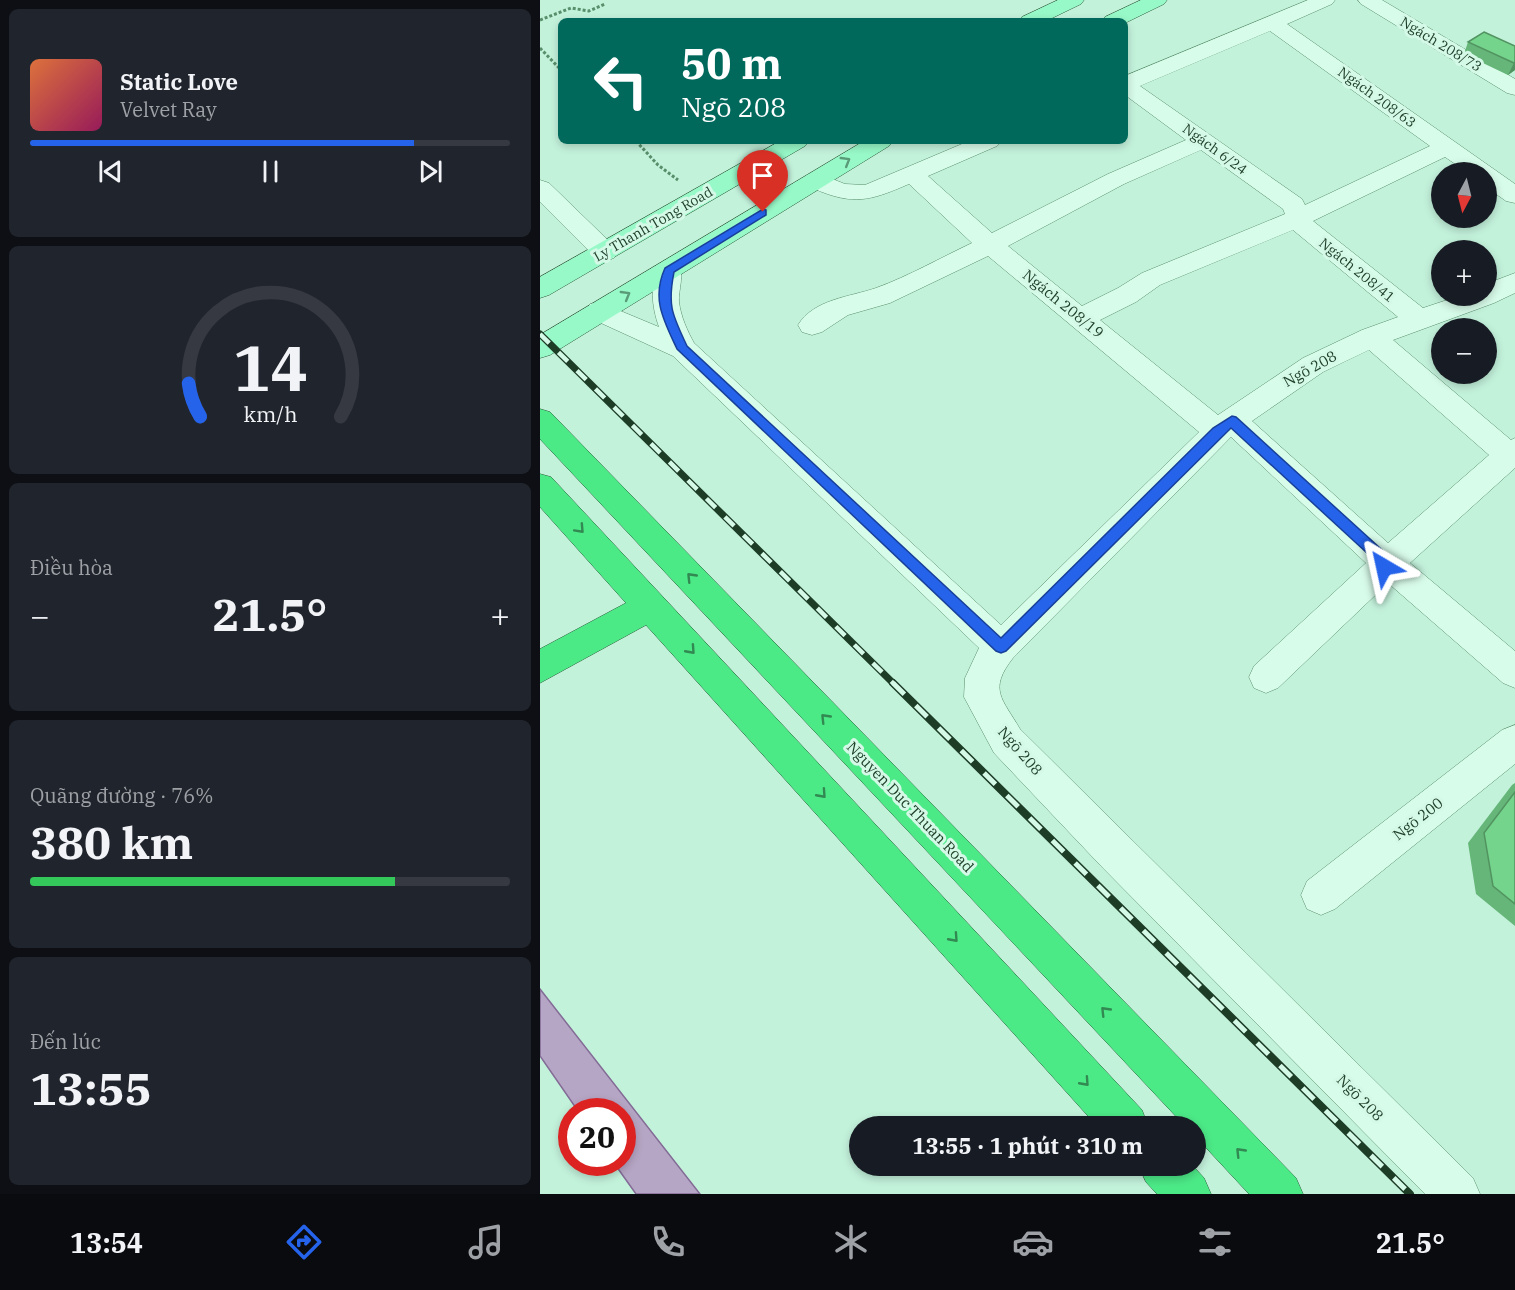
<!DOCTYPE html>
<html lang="vi">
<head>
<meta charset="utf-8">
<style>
  :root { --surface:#171b24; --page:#20242c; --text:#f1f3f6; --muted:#9ea1a6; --line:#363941; --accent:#2563eb }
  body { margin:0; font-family:"IBM Plex Serif",serif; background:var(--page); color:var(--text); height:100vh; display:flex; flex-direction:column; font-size:22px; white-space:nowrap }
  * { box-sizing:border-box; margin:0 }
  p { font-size:20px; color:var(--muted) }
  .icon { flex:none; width:33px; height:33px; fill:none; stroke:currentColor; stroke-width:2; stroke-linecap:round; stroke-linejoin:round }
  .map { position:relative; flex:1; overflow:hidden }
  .side { display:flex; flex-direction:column; gap:9px; padding:9px; background:#0d0f14; width:540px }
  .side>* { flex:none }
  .hud { position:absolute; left:18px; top:18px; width:570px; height:126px; border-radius:9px; box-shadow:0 3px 9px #0003; background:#00695c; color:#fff; overflow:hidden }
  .needle { width:39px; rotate:187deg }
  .fabs { position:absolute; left:891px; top:162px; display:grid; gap:12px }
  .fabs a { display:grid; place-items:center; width:66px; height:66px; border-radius:50%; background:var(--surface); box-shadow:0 3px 9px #0003; font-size:30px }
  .speed { position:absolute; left:18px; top:1098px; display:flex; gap:12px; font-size:30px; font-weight:700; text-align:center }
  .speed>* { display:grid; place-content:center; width:78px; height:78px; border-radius:50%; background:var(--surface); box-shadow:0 3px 9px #0003; line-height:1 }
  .speed .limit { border:9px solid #d22; background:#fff; color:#111 }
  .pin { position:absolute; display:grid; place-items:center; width:51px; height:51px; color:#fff; margin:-62px -26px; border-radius:50% 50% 50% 0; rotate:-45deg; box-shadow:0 0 6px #0007 }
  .pin .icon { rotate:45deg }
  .me { position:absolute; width:66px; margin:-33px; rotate:324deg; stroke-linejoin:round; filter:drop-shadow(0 0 4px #0008) }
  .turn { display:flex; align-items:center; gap:21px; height:126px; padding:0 24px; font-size:27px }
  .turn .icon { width:78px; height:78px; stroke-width:2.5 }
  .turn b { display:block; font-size:42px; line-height:51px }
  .big { font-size:45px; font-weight:800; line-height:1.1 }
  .side .widget { flex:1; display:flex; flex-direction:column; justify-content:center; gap:9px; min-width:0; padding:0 21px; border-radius:9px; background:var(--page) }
  .side .dial { align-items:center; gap:0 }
  .dial svg { height:156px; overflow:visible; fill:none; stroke:var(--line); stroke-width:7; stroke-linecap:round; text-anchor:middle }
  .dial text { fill:var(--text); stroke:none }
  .song { display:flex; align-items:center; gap:18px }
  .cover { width:72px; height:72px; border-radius:9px; background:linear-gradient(135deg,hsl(20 70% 55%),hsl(330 70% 35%)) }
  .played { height:6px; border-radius:3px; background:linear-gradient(90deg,var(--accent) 80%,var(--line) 80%) }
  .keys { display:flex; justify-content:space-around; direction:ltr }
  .heat { display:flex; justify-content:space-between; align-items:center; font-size:33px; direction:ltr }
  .charge { height:9px; border-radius:4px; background:linear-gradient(90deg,#34c759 76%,var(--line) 0) }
  .trip { position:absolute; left:309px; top:1116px; width:357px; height:60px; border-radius:30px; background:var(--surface); box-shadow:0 3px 9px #0003; font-weight:800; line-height:60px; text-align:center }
  .dock { display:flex; height:96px; justify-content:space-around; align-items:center; background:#090b0e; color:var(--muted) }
  .dock .icon { width:42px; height:42px }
  .dock .active { color:var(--accent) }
  .dock b { font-size:27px; color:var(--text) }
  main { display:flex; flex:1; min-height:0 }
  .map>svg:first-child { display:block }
  .water { fill:#b6a6c5; stroke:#826b95; stroke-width:1.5 }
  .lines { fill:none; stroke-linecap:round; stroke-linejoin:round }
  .minor-casing { stroke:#588f6b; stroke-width:1 }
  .major-casing { stroke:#2c5c3a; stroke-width:1 }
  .highway-casing { stroke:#2c5c3a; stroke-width:1 }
  .path { stroke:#588f6b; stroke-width:3; stroke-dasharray:3 2; stroke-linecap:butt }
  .minor { fill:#d8fcea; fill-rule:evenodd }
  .major { fill:#98f9c8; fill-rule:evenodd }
  .highway { fill:#4ce987; fill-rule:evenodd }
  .rail-far1-casing { stroke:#1d3d27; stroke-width:7 }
  .rail-casing { stroke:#1d3d27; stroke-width:8 }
  .rail-far1 { stroke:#d4f9e7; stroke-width:4.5; stroke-dasharray:13; stroke-linecap:butt }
  .rail { stroke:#d4f9e7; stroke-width:5; stroke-dasharray:16; stroke-linecap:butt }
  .wall { fill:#65b678 }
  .shaded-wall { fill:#529461 }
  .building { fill:#75d48b; stroke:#529461; stroke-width:1.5 }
  .oneway { stroke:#5a9b78 }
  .oneway2 { stroke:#328a52 }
  .route { fill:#2563eb; stroke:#184099; stroke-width:1.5 }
  .labels { text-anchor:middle; stroke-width:6; stroke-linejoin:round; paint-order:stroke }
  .far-street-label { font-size:14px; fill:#1d3d27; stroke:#d4f9e7 }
  .street-label { font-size:15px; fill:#1d3d27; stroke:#d4f9e7 }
</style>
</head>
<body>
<main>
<section class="side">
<div class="widget">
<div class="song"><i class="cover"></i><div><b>Static Love</b><p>Velvet Ray</p></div></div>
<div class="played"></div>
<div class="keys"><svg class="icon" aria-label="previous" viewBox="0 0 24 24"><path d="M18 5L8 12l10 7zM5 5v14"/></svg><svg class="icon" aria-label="pause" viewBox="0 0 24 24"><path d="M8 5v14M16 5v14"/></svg><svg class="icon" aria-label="next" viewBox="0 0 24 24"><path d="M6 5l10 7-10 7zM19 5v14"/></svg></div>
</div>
<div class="widget dial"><svg viewBox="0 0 100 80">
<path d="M14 69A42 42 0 1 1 86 69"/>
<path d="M14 69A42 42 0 0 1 8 52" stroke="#2563eb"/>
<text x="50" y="56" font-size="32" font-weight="700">14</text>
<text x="50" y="72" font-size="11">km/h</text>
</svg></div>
<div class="widget"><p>Điều hòa</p>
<div class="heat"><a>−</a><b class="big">21.5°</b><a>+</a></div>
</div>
<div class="widget"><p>Quãng đường · 76%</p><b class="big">380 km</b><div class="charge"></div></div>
<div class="widget"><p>Đến lúc</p><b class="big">13:55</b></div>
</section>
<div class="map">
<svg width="975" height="1194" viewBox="0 0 975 1194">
  <rect width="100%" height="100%" fill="#c3f2db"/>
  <path class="water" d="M0 989 160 1194H96L74 1163 82 1162V1112L38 1111 0 1056Z"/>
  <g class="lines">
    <g class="minor-casing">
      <g id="minor">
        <path d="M768 0H795L792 4 747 24 975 184V203L966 201 946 187V172H927L905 157 773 221 883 308 919 296H946V284L975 273V293L954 303 853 340 971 440 975 438V468L870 563 975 651V688L963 683 848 583 738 688 726 693 714 688 709 677 714 666 826 563 691 437 473 658C448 690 462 698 480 729L933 1178 940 1194H885L561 866 454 753 424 697 425 678 439 648 133 356 50 318 46 311 50 304 59 302 119 327C112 308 109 283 120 265L129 262 138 265C145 275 138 290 139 302 141 317 147 330 154 343L461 625 659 432 448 256 350 303 308 315 282 332 272 335 262 332 258 325C274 299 310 297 336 288 369 276 400 258 432 243L369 184C336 198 318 206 282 192 275 189 268 187 263 180L267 175 275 172 305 184 325 185 429 141H461L457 146 388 176 452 233 568 174 646 140 585 95V76ZM730 31 890 146 765 205 762 199 600 86ZM661 150 743 209 745 214 602 273 578 288 542 306 468 246 584 184ZM753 230 858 317 822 330 763 358 678 415 560 320 596 302 620 285ZM829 350 949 455 848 543 712 421 783 372Z"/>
        <path d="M818 0H842L975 79V95L967 93 821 4Z"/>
        <path d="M0 180 9 183 74 246 78 252 74 258 65 261 56 258 0 202Z"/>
        <path d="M975 725V764L795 909 781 915 767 909 761 895 767 881 962 730Z"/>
      </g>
    </g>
    <g class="major-casing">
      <g id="major">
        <path d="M518 0H544L541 4 506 21H479L482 17Z"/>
        <path d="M601 0H627L624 4 585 23 562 21 565 17Z"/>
        <path d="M240 141H269L265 146 9 295 0 298V277Z"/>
        <path d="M324 141H353L349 146 10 355 0 358V335Z"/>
      </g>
    </g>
    <g class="highway-casing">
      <g id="highway">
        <path d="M0 409 10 412 756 1178 763 1194H709L656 1137V1126H645L0 439Z"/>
        <path d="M0 474 11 477 602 1110 608 1126H557L106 625 0 683V649L86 603 0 507Z"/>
        <path d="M599 1166H653L664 1178 671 1194H617L606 1182Z"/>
      </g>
    </g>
    <g class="path">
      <path d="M0 20 31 8 49 11 65 4"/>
      <path d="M0 48 21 70"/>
      <path d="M96 141 118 165 138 180"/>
    </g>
    <use href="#minor" class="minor"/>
    <use href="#major" class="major"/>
    <use href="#highway" class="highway"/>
    <g class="rail-far1-casing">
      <path id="rail-far1" d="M0 334 354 684"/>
    </g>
    <g class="rail-casing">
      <path id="rail" d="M353 683 870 1194"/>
    </g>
    <use href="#rail-far1" class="rail-far1"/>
    <use href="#rail" class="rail"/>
  </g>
  <g class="wall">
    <path d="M928 42 975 46V70L968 75 924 54Z"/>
    <path d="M975 783V926L936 894 928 843 972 785Z"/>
  </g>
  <path class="shaded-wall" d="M975 62V70L968 75 974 63Z"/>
  <g class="building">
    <path d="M944 32 975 46V62L974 63 928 42Z"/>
    <path d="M975 792V904L953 886 944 833Z"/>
  </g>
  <defs><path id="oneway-chevron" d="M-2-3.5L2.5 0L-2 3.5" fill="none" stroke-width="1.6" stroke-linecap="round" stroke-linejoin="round" transform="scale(1.5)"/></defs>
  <g class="oneway">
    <use href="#oneway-chevron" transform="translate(306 161) rotate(-31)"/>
    <use href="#oneway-chevron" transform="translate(86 295) rotate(-30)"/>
  </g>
  <g class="oneway2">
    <use href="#oneway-chevron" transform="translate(40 529) rotate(47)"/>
    <use href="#oneway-chevron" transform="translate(151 577) rotate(-134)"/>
    <use href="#oneway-chevron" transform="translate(151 650) rotate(48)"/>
    <use href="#oneway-chevron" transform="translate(285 718) rotate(-134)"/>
    <use href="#oneway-chevron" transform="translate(282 794) rotate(48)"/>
    <use href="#oneway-chevron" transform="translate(414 938) rotate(48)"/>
    <use href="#oneway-chevron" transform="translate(565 1011) rotate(-134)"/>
    <use href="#oneway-chevron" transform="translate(545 1082) rotate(48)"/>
    <use href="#oneway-chevron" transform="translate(700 1152) rotate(-134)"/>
  </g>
  <path class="route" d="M223 209 226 210V215L134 272C127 307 133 316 147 346L461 638 673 428 692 416 696 417 852 559 854 563 849 571 844 573 839 571V564L691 428 466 651 461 653 456 651 137 349C124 321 111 299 125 268Z"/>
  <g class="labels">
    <g class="far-street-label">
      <text transform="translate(901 44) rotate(31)" y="5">Ngách 208/73</text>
      <text transform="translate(837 97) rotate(36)" y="5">Ngách 208/63</text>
      <text transform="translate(675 149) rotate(36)" y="5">Ngách 6/24</text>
      <text transform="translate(113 224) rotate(-30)" y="5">Ly Thanh Tong Road</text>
      <text transform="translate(817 270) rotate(39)" y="5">Ngách 208/41</text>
    </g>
    <g class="street-label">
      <text transform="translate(523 304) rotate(39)" y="5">Ngách 208/19</text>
      <text transform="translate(770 369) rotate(-29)" y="5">Ngõ 208</text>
      <text transform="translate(480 751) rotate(49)" y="5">Ngõ 208</text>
      <text transform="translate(370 807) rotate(46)" y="5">Nguyen Duc Thuan Road</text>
      <text transform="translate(878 819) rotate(-38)" y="5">Ngõ 200</text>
      <text transform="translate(820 1098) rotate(45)" y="5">Ngõ 208</text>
    </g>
  </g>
</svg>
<div class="fabs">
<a><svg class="needle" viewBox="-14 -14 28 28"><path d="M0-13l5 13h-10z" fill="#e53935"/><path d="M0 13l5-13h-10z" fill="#9ea1a6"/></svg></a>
<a>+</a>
<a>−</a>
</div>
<div class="speed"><div class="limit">20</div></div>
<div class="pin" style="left:223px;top:212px;background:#d93025"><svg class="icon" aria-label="arrive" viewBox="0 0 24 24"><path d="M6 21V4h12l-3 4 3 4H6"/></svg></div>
<svg class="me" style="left:844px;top:567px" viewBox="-20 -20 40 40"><path d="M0-17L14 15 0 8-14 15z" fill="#2563eb" stroke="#fff" stroke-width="4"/></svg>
<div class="trip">13:55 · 1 phút · 310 m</div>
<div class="hud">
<div class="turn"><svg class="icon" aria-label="left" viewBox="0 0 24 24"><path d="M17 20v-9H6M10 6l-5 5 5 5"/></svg><div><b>50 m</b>Ngõ 208</div></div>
</div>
</div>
</main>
<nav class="dock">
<b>13:54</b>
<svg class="icon active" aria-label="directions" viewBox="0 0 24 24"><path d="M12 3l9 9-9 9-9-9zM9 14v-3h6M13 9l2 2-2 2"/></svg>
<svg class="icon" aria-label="music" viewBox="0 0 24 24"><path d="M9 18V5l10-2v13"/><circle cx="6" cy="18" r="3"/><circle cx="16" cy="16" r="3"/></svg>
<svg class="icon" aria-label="phone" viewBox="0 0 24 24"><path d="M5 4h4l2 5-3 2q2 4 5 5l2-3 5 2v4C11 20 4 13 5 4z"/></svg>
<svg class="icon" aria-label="climate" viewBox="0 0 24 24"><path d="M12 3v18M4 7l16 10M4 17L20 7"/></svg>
<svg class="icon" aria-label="car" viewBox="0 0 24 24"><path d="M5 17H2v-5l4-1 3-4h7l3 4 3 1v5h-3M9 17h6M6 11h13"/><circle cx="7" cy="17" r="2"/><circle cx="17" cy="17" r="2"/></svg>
<svg class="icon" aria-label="filters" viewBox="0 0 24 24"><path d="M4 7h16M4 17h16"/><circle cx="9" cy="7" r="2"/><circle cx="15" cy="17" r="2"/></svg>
<b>21.5°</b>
</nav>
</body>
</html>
